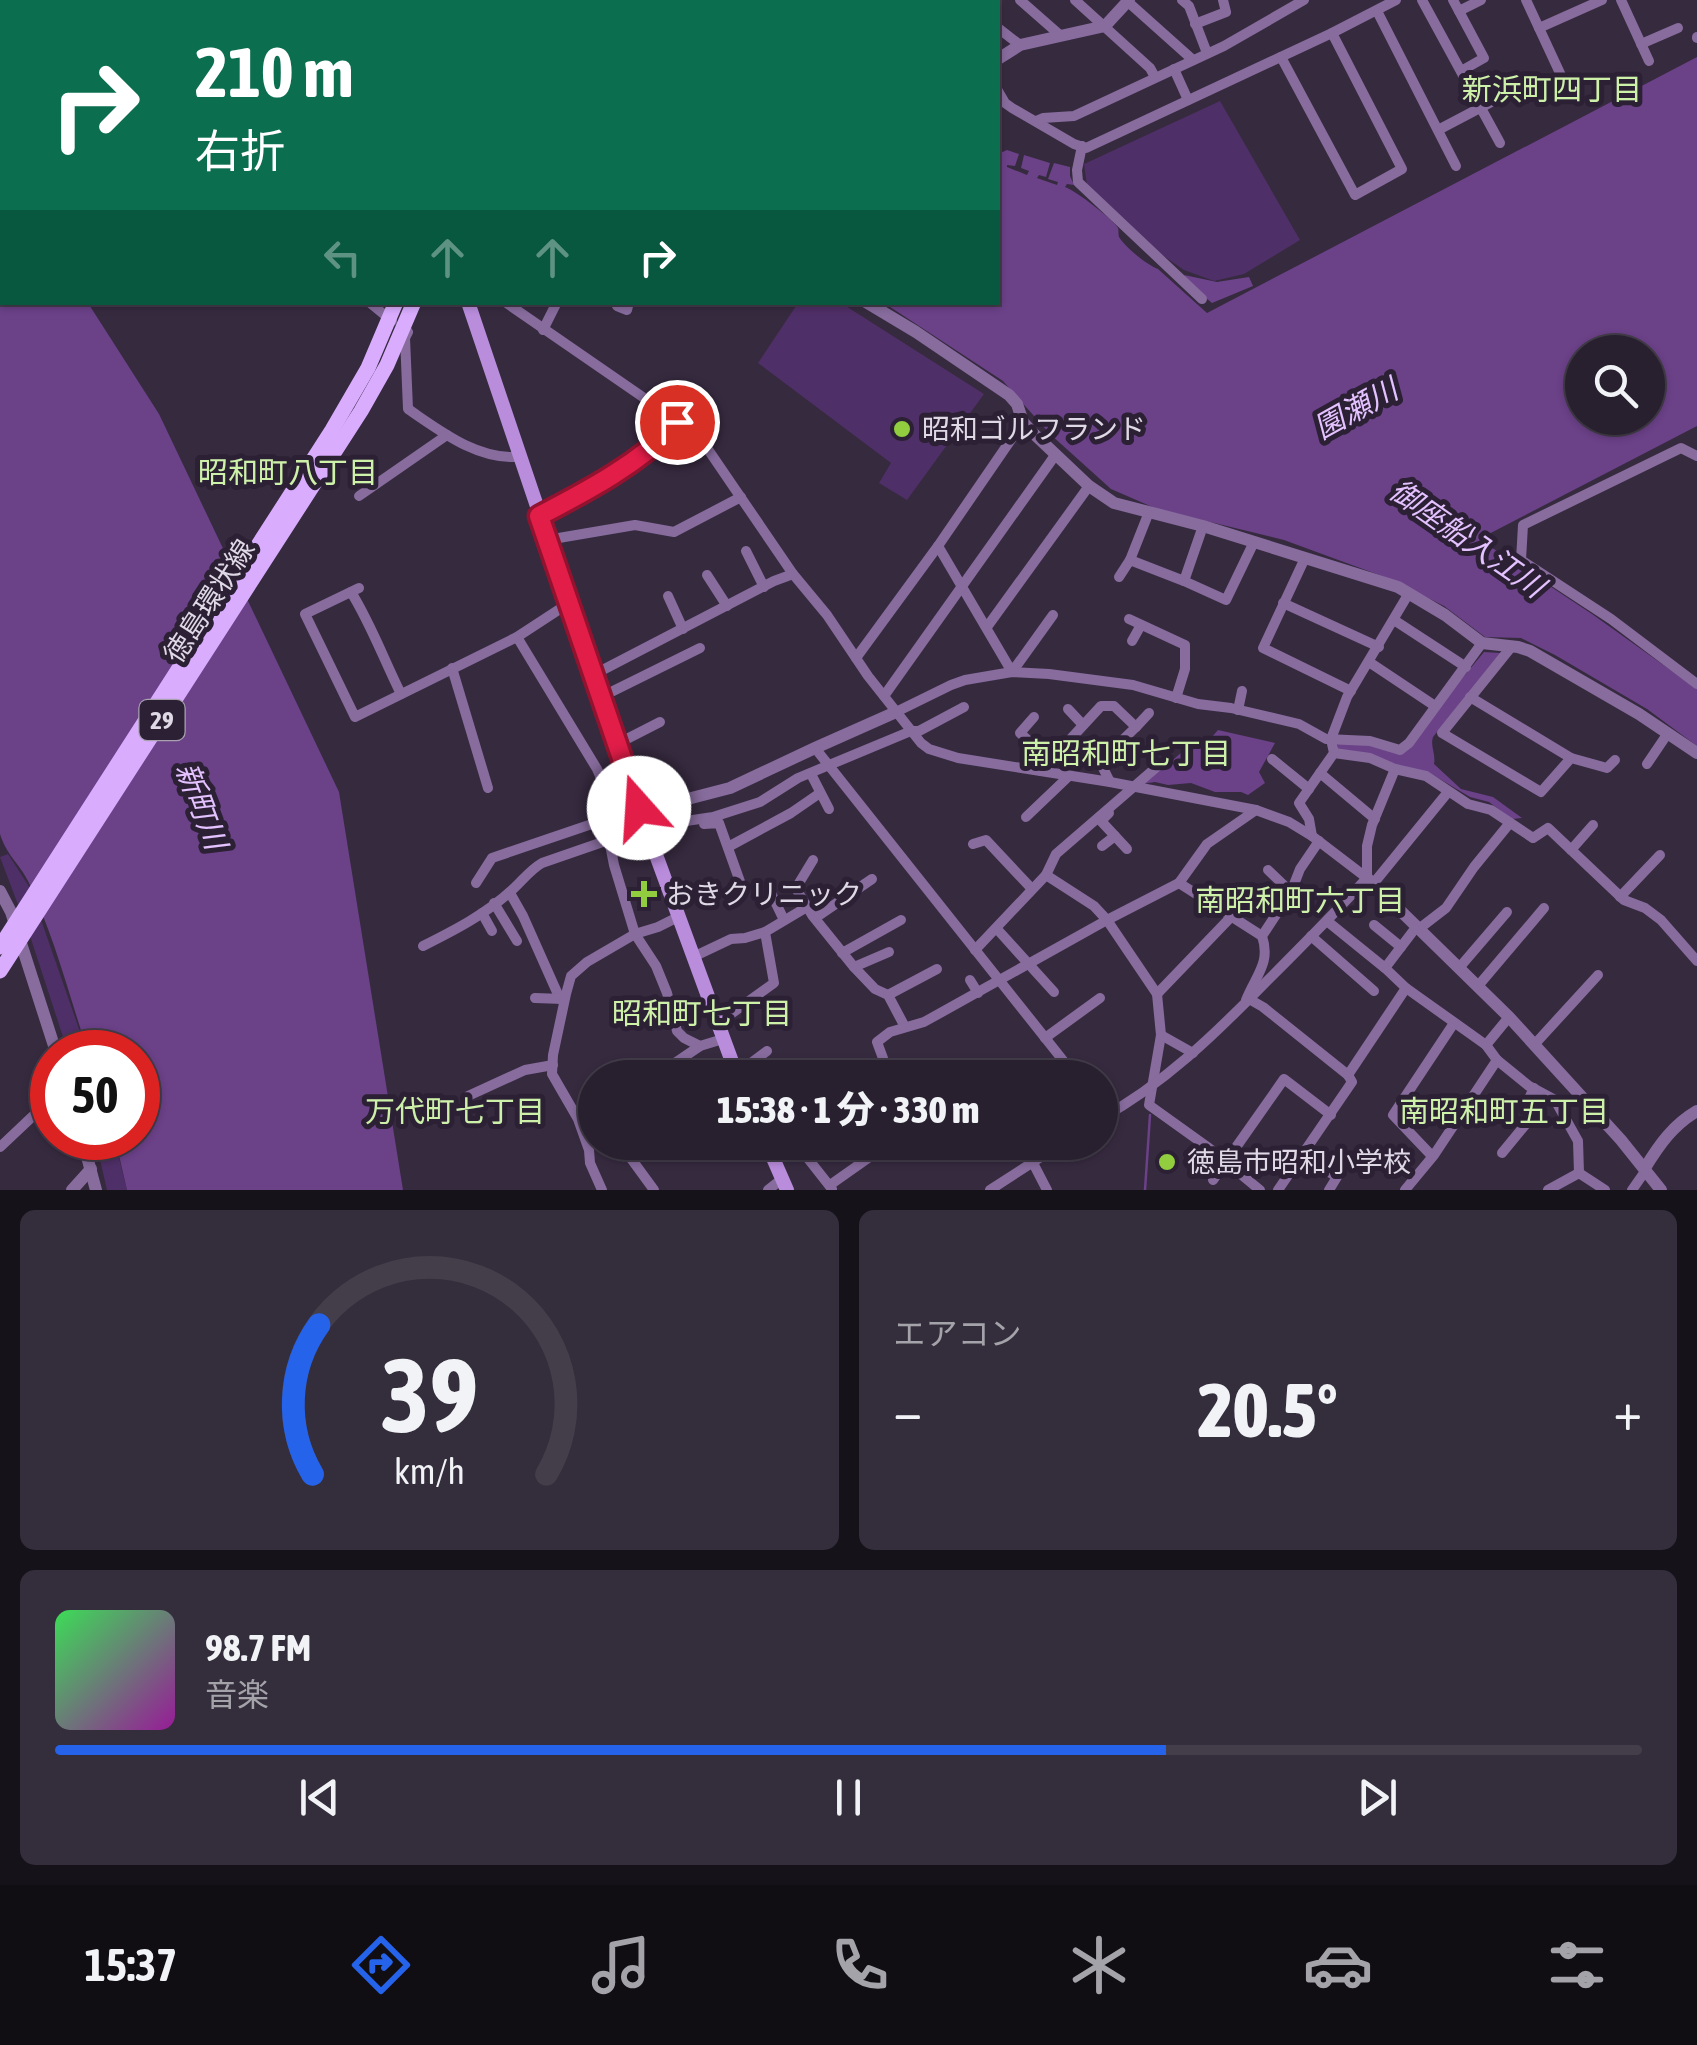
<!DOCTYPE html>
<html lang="ja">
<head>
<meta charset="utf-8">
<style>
  :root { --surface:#28202f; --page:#342d3b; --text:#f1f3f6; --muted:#a5a3aa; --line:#443e4b; --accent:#2563eb }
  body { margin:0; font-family:"Asap Condensed","Noto Sans JP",sans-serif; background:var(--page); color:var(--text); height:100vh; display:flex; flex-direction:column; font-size:38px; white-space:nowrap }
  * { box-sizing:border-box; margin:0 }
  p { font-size:32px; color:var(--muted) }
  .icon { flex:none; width:55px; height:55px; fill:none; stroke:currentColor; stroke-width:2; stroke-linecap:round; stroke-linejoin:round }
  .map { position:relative; height:1190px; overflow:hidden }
  .side { display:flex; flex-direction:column; gap:20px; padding:20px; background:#16121a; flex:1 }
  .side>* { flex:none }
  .banner { position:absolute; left:0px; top:0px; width:1000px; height:305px; box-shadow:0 2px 8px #0004,0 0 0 2px var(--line); background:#0b6e4f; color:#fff; overflow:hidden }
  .fabs { position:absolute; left:1565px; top:335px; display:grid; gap:20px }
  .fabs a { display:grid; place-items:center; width:100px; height:100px; border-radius:50%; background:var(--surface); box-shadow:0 2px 8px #0004,0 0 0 2px var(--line); font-size:50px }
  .speed { position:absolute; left:30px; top:1030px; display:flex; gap:20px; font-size:50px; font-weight:700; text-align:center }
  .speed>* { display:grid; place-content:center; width:130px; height:130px; border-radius:50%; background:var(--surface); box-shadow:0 2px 8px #0004,0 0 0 2px var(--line); line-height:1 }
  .speed .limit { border:15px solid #d22; background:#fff; color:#111 }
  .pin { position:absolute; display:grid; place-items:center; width:85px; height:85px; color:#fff; margin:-42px; border:5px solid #fff; border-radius:50%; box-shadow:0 2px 10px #0007 }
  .me { position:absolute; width:110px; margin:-55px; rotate:341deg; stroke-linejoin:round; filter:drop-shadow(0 0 8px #0008) }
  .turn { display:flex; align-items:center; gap:35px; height:210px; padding:0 30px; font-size:45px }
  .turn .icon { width:130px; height:130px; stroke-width:2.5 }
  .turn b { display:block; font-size:70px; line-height:85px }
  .lanes { display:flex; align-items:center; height:95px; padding:0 30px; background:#0003; justify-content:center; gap:50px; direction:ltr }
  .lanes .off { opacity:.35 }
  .big { font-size:75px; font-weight:800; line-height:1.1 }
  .side .card { flex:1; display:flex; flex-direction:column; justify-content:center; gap:15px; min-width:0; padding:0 35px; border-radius:15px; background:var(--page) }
  .side .dial { align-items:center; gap:0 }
  .dial svg { height:260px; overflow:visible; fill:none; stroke:var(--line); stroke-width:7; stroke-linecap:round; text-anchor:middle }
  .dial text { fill:var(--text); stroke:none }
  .song { display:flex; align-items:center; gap:30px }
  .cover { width:120px; height:120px; border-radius:15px; background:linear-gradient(135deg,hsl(130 70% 55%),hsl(300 70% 35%)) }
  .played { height:10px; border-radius:5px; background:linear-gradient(90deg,var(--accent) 70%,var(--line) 70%) }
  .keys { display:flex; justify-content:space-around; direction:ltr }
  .heat { display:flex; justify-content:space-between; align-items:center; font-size:55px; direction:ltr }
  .side .tiles { flex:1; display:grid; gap:20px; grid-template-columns:1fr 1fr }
  .card:last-child { grid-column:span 2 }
  .trip { position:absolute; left:578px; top:1060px; width:540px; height:100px; border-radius:50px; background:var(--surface); box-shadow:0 2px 8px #0004,0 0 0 2px var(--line); font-weight:800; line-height:100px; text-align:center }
  .tab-bar { display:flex; height:160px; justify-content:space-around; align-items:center; background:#100d13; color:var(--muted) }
  .tab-bar .icon { width:70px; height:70px }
  .tab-bar .current { color:var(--accent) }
  .tab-bar b { font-size:45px; color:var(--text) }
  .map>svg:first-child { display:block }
  .green { fill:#4f2f67 }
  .forest { fill:#6d448b }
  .water { fill:#6b4188; fill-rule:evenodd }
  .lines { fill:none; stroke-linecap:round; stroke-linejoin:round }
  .stream { stroke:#6b4188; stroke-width:2.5 }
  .minor { stroke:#876c9d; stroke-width:10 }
  .tertiary { stroke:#876c9d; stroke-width:12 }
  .secondary { stroke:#b98cdc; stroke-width:14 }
  .primary { stroke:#d9acfe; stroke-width:15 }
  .primary-bridge { stroke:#d9acfe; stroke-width:15 }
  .route-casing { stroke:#92132f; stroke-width:25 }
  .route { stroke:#e11d48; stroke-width:18 }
  .poi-dot { fill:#91cd3f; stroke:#2c2035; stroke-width:4 }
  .labels { text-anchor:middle; stroke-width:10; stroke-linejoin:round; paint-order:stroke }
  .shield { fill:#2c2035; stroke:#a9a1b0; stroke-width:2.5 }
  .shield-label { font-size:25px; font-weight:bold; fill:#dfd8e5 }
  .poi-label { font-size:28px; fill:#dfd8e5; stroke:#2c2035; text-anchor:start }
  .street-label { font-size:28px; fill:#dfd8e5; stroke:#2c2035 }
  .neighbourhood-label { font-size:30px; fill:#cef1aa; stroke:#2c2035 }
  .water-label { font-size:30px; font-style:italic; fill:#e3c2ff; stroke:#2c2035 }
</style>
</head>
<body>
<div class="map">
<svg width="1697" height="1190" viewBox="0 0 1697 1190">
  <rect width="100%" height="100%" fill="#362a3f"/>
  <g class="green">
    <path d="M1220 101 1300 240 1244 274 1214 281 1184 270 1146 244 1087 185 1084 164Z"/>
    <path d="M798 303H841L984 394 907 500 879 483 891 463 758 363Z"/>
    <path d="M8 854 30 888 87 1052H68L31 939 0 857Z"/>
    <path d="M95 1138H114L127 1190H107Z"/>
  </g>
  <path class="forest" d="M1184 275 1217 282 1249 277 1253 286 1212 303 1194 288Z"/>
  <g class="water">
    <path d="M294 0H721L725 2H301Z"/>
    <path d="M1697 57V426L1483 537 1485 543 1592 614 1697 689V746L1647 709 1555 655 1521 638 1485 637 1444 606 1390 579 1284 540 1157 509 1111 489 1050 434 1003 381 884 303 998 302V154L1007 150 1019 154 1015 166 1007 165V167L1027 175 1029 171 1021 168 1024 155 1050 163 1046 177 1039 175 1037 178 1057 185 1058 182 1048 179 1054 163 1070 167V176L1074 185 1067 184 1065 187C1076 191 1113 219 1118 228 1119 231 1118 234 1119 237 1125 247 1147 265 1158 269L1207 313ZM1582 352H1648V418H1582Z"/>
    <path d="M0 166 2 170V302L88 303 159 414 339 792 403 1190H127L115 1138H138V1052H88C69 995 54 935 28 881 19 863 7 856 0 834Z"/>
    <path d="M1484 652 1501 653 1433 737C1430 746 1436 754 1434 764L1461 789 1493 797 1522 818 1512 819 1489 802 1470 797 1428 772 1395 766 1338 749V743H1360L1400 753Z"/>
    <path d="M1218 730 1275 743 1259 772 1265 783 1248 795 1241 792H1215L1191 783 1168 785 1155 782 1142 784 1143 780 1166 766 1199 737 1210 739Z"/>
  </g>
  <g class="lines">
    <path class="stream" d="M1145 1190 1150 1115"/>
    <g class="minor">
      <path d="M836 0 839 2"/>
      <path d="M1020 0 1061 36"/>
      <path d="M1075 0 1150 68 1155 77"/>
      <path d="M1182 0 1189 6 1207 53"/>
      <path d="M1422 0 1500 143"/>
      <path d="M1453 0 1484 58 1461 71"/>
      <path d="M1526 0 1572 99"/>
      <path d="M1621 0 1649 61"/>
      <path d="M1127 1 1193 60"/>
      <path d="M971 2 973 0"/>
      <path d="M1377 11 1456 166"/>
      <path d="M1459 11 1481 0"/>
      <path d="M1195 24 1226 12 1223 0"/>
      <path d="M998 28 1020 45"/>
      <path d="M1539 28 1602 0"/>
      <path d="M1697 38V37"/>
      <path d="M1641 44 1678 28"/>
      <path d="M1281 57 1355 195 1402 169 1332 33"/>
      <path d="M1174 69 1188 100"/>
      <path d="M998 91 1005 103 1012 108 1074 144 1086 148 1332 33 1396 0"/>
      <path d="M1036 121 1043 118 1074 116 1224 46 1304 0"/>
      <path d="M1438 130 1516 89"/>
      <path d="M1082 146 1077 170 1078 182 1202 299"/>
      <path d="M369 302 392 321"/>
      <path d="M505 302 692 431 705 445 793 574 827 615 868 676 921 743 929 749 958 758 1110 782 1256 810 1289 822 1312 836 1367 878"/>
      <path d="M616 302 617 306 627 310 629 302"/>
      <path d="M406 330 408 332 405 338 408 409C442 432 476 459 518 457"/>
      <path d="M543 330 557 302"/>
      <path d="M1697 456 1681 448 1523 525 1521 560 1611 619 1697 684"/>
      <path d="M359 496 447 435"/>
      <path d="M1149 512 1130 560 1184 581 1226 600 1254 542"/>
      <path d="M539 517C589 490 639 464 679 423"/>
      <path d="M547 540 635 525 674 532 741 497"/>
      <path d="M938 546 1012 672 1053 615"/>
      <path d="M746 551 764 587"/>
      <path d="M1305 558 1263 648 1351 691"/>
      <path d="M707 575 727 606"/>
      <path d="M1119 577 1130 560"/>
      <path d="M1184 581 1203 526"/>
      <path d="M359 588 305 614 355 717 517 637 569 603"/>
      <path d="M351 592C371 624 384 660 401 694"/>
      <path d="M668 596 683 629"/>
      <path d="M1283 603 1379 647"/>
      <path d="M1129 619 1185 645V669L1176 698"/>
      <path d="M1394 620 1466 667"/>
      <path d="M987 627 1089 486"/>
      <path d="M517 637 597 769 606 790 605 819 614 865 635 934 656 966 667 993 677 1031 684 1038 700 1046"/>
      <path d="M1132 641 1141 625"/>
      <path d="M1512 646 1442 733 1541 792 1571 758 1607 768 1615 760"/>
      <path d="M856 658 938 546 1023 422"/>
      <path d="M1369 662 1435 706"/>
      <path d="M452 668 488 788"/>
      <path d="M593 675 774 581 793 574"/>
      <path d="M884 696 1056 454"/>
      <path d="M601 697 700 648"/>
      <path d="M1470 697 1571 758"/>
      <path d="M1068 709 1083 725"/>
      <path d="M1238 710 1242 691"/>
      <path d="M896 712 951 685 965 680 1012 672 1049 674 1133 685 1198 704 1231 708 1299 724 1326 739 1370 741 1400 750 1409 743 1482 643"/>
      <path d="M1034 717 1020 733 1050 760"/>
      <path d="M1136 727 1149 713"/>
      <path d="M617 744 660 722"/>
      <path d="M815 748 1077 1078"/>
      <path d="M1334 753 1370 758 1395 769 1426 776 1468 804 1491 810 1533 838 1548 828 1624 900 1645 908 1661 920 1697 961"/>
      <path d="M1272 759 1309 789"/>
      <path d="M1647 764 1668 733"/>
      <path d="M1041 771 1101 706H1114L1136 727 1100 762 1110 782"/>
      <path d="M1320 773 1375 819"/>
      <path d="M811 774 829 809"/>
      <path d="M1256 810 1207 844 1179 883 1262 936"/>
      <path d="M1109 813 1101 821 1127 849"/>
      <path d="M1026 817 1069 776"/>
      <path d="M704 824 719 823 743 890"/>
      <path d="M1312 836 1309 819 1299 803 1334 753 1331 739 1347 697 1409 593"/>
      <path d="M973 844 986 840 1032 889"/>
      <path d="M1102 846 1115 836"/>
      <path d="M728 847 791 813 820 793"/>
      <path d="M1571 850 1593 825"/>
      <path d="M813 860 796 888 798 892 812 915 854 967 875 989 888 995 905 1027"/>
      <path d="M1268 870 1291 892"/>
      <path d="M1046 875 1094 906 1107 920 1157 994 1161 1035 1149 1105 1209 1148 1260 1190"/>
      <path d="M476 883 492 858 639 808"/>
      <path d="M1373 884 1448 792"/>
      <path d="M770 891 784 920"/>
      <path d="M510 893 523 916 560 999"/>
      <path d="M1620 897 1660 855"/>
      <path d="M494 903 517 941"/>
      <path d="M482 913 492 931"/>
      <path d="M815 918 872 879"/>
      <path d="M1374 925 1401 947"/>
      <path d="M1420 928 1446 908 1474 867 1509 824"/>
      <path d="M997 929 1054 992"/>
      <path d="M1311 936 1374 991"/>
      <path d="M423 946C455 930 486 914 512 890 523 880 530 870 542 863L646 827 713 817 760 802 798 778 911 731H919L964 707"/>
      <path d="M975 950 1046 875 1056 854 1159 765"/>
      <path d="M842 953 901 920"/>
      <path d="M693 957 731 939 745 938 765 932"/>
      <path d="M854 967 889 952"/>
      <path d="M1385 968 1417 926"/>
      <path d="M1459 968 1507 912"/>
      <path d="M970 980 978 993"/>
      <path d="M1478 986 1544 908"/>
      <path d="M1406 988 1486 1045"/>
      <path d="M1157 994 1230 918"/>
      <path d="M888 995 937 969"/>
      <path d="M535 998 563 999"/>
      <path d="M1249 999 1263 1007 1348 1075"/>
      <path d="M1246 1000C1256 975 1271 963 1262 936L1291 892 1300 869 1319 841"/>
      <path d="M717 1024 774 983 765 932 807 907"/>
      <path d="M1161 1035 1193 1053"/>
      <path d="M1045 1038 1100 998"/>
      <path d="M1534 1045 1598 975"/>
      <path d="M1497 1060 1529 1086 1555 1100 1578 1141 1579 1173"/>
      <path d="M739 1072 767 1051"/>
      <path d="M858 1073 884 1061 877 1042 890 1032 924 1022 1107 920 1179 883"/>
      <path d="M653 1078 700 1046 723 1039"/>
      <path d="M468 1096 525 1070 553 1065"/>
      <path d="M1100 1119C1164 1084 1215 1034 1265 983 1300 948 1334 914 1367 878V846L1372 825 1395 769"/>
      <path d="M619 1142 654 1190"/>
      <path d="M795 1142 832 1189"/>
      <path d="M0 1147 52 1098"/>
      <path d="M1502 1153 1530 1119 1524 1109 1534 1088"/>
      <path d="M805 1154 821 1142"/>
      <path d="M1303 1155 1337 1177 1329 1190"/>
      <path d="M1432 1156 1393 1115 1454 1023"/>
      <path d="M1033 1163 1047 1190"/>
      <path d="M1213 1180 1284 1079 1331 1115"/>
      <path d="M830 1185 891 1142"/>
      <path d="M602 1190 590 1163 589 1150 578 1119 552 1074 553 1055 566 994 571 976 587 962 635 934 658 927 678 917"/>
      <path d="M768 1190 782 1179"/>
      <path d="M990 1190 1064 1142"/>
      <path d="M1278 1190 1352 1082 1348 1075 1406 988 1385 968 1327 921"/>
      <path d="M1405 1190 1434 1155 1497 1060 1486 1045 1509 1017"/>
      <path d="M1548 1190 1579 1173 1605 1190"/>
      <path d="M1632 1190 1646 1170"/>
    </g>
    <g class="tertiary">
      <path d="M732 0 736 2"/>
      <path d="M998 59 1020 45 1105 26 1129 0"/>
      <path d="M866 302 916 332 1009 395 1017 404 1023 422 1033 433 1089 486 1114 503 1203 526 1398 587 1445 615 1482 643 1518 647 1530 651 1639 714 1697 753"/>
      <path d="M641 814 676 802 730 788 815 748 896 712"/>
      <path d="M1367 878 1509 1017 1621 1140 1661 1190"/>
      <path d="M0 891 11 912 56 1052"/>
      <path d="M82 1138 96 1190"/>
      <path d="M1645 1168C1659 1145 1673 1125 1697 1111"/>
      <path d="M72 1190 91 1169"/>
    </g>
    <g class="secondary">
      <path d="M554 2 555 0"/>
      <path d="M468 302 641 814 738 1078"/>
      <path d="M766 1142 787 1190"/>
    </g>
    <g class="primary">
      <path d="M444 2V0"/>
      <path d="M458 2V0"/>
    </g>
    <g class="primary-bridge">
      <path d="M0 947 332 430 368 368 396 302"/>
      <path d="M0 971 361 411 387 365 414 302"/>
    </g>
  </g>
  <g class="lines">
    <g class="route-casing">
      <path id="route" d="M639 808 539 516C589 490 638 464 679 423L677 422"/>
    </g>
    <use href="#route" class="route"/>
  </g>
  <g class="poi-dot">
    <circle cx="902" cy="429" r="10"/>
    <path d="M639 879h10v10h10v10h-10v10h-10v-10h-10v-10h10z"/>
    <circle cx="1167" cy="1162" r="10"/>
  </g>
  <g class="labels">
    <rect class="shield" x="139.5" y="700" width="45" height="40" rx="8"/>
    <g class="shield-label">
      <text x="162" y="729">29</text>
    </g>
    <g class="poi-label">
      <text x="922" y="439">昭和ゴルフランド</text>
      <text x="666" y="904">おきクリニック</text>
      <text x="1187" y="1172">徳島市昭和小学校</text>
    </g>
    <g class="street-label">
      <text transform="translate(209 601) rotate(-57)" y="10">徳島環状線</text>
    </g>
    <g class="neighbourhood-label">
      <text x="1552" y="100">新浜町四丁目</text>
      <text x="288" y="483">昭和町八丁目</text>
      <text x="1126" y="764">南昭和町七丁目</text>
      <text x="1300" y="911">南昭和町六丁目</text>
      <text x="702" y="1024">昭和町七丁目</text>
      <text x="455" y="1122">万代町七丁目</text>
      <text x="1504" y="1122">南昭和町五丁目</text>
    </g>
    <g class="water-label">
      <text transform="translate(1356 409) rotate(-29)" y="10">園瀬川</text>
      <text transform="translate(1467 539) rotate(35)" y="10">御座船入江川</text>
      <text transform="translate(201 806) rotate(69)" y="10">新町川</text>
    </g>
  </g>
</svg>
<div class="fabs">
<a><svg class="icon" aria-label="search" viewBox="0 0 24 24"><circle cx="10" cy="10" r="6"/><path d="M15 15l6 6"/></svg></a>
</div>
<div class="speed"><div class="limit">50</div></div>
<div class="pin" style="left:677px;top:422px;background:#d93025"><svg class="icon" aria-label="arrive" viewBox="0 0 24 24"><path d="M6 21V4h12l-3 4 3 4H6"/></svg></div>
<svg class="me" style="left:639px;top:808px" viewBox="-20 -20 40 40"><circle r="19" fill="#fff"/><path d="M0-13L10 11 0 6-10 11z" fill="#e11d48"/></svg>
<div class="trip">15:38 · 1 分 · 330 m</div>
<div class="banner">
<div class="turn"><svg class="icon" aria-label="right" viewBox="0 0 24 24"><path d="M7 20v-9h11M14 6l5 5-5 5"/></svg><div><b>210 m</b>右折</div></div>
<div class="lanes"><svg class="icon off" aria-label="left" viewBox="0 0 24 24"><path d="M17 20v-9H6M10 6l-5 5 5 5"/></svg><svg class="icon off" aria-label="ahead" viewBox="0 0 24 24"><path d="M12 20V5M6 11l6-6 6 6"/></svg><svg class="icon off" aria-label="ahead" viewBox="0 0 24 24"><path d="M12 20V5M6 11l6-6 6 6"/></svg><svg class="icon" aria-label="right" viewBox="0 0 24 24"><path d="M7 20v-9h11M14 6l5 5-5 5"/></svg></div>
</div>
</div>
<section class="side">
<div class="tiles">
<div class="card dial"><svg viewBox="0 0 100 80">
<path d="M14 69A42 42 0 1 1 86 69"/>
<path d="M14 69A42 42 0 0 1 16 23" stroke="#2563eb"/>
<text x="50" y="56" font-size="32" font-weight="700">39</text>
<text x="50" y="72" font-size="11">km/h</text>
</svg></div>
<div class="card"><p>エアコン</p>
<div class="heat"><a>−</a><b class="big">20.5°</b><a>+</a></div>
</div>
<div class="card">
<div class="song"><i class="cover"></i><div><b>98.7 FM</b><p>音楽</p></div></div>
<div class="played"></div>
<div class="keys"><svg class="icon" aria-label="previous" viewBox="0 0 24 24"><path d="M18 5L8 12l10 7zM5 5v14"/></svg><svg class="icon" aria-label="pause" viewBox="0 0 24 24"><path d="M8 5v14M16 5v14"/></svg><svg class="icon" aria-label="next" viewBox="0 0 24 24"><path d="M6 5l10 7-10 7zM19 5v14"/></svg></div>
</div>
</div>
</section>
<nav class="tab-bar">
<b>15:37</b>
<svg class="icon current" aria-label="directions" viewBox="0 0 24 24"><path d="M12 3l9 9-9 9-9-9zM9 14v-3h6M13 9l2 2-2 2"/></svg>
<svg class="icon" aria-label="music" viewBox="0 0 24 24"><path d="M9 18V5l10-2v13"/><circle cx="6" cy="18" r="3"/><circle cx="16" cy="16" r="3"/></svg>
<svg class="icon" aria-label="phone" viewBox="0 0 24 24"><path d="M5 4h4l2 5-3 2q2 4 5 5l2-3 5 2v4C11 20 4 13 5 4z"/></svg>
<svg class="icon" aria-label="climate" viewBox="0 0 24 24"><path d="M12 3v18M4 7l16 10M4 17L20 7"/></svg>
<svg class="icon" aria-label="car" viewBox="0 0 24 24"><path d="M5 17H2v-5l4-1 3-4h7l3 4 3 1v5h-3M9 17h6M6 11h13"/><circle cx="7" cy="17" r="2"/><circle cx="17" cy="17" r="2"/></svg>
<svg class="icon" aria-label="filters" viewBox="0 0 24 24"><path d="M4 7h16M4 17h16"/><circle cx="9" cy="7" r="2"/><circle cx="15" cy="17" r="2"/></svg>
</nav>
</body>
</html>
